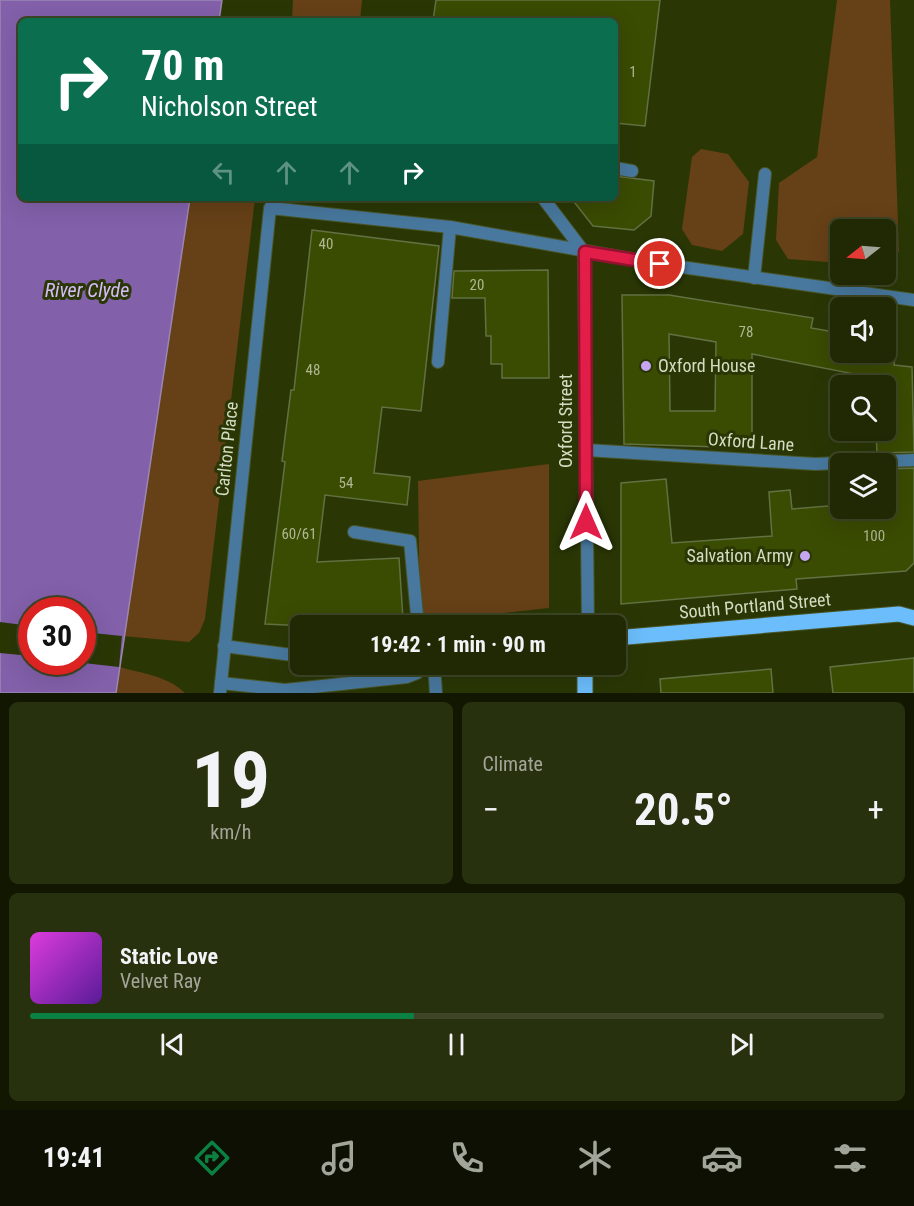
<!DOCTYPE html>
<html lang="en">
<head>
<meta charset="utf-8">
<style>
  :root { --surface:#202904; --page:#28310e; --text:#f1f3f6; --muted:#a2a69a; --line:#3d4526; --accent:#0b8043 }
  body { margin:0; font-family:"Roboto Condensed",sans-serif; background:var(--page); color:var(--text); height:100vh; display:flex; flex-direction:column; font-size:22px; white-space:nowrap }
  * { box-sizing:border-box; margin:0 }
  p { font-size:20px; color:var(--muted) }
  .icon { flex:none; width:33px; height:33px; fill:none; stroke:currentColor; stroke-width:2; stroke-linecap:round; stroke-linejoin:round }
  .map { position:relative; height:693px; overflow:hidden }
  .panel { display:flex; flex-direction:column; gap:9px; padding:9px; background:#121702; flex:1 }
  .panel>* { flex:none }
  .hud { position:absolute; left:18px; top:18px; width:600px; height:183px; border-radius:9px; box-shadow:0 6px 24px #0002,0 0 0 2px var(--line); background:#0b6e4f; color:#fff; overflow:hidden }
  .needle { width:39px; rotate:253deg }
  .controls { position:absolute; left:830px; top:219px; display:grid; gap:12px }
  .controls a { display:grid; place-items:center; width:66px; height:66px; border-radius:9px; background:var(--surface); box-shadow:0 6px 24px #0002,0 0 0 2px var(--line); font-size:30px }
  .speed { position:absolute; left:18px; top:597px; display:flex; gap:12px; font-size:30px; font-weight:700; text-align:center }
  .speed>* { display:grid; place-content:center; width:78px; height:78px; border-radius:50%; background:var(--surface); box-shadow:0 6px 24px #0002,0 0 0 2px var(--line); line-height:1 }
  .speed .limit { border:9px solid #d22; background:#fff; color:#111 }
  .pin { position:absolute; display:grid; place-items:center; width:51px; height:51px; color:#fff; margin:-26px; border:3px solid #fff; border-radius:50%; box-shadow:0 2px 6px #0007 }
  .me { position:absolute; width:66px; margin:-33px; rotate:0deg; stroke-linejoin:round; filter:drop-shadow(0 0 4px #0008) }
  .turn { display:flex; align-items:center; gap:21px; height:126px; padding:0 24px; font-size:27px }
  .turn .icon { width:78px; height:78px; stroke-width:2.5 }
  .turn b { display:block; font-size:42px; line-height:51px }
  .lanes { display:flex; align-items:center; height:57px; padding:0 24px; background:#0003; justify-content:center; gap:30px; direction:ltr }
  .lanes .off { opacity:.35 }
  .big { font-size:45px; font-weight:700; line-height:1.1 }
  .panel .tile { flex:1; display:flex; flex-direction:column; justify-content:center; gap:9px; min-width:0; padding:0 21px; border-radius:9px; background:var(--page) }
  .panel .dial { align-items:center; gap:0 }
  .dial b { font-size:78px; line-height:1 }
  .song { display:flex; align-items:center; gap:18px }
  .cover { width:72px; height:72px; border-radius:9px; background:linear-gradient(135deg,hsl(300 70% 55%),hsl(270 70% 35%)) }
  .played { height:6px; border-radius:3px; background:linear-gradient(90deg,var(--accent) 45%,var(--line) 45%) }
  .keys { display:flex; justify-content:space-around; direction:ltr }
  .heat { display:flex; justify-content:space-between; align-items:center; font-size:33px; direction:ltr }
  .panel .tiles { flex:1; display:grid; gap:9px; grid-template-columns:1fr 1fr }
  .tile:last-child { grid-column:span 2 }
  .trip { position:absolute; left:290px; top:615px; width:336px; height:60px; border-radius:9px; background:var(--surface); box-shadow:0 6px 24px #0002,0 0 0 2px var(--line); font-weight:700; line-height:60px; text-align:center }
  .tabs { display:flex; height:96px; justify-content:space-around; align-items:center; background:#0d1002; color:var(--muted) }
  .tabs .icon { width:42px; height:42px }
  .tabs .selected { color:var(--accent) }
  .tabs b { font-size:27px; color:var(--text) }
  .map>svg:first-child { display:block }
  .green { fill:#664017 }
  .water { fill:#8260aa; stroke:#9b86b2; stroke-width:1.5; fill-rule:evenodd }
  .pier { fill:#2a3705 }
  .building { fill:#3a4b02; stroke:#627142; stroke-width:1.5; fill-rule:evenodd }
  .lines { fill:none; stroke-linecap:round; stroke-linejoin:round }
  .lane-casing { stroke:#495527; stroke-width:14 }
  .street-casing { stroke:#495527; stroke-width:14 }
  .primary-casing { stroke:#495527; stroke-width:17 }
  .lane { stroke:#48789e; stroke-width:12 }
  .street { stroke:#48789e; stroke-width:12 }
  .primary { stroke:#6cbdfb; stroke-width:15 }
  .route-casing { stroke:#92132f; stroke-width:15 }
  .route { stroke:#e11d48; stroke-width:10 }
  .poi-dot { fill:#c6a6f0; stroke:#2a3705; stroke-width:2 }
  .labels { text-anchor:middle; stroke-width:6; stroke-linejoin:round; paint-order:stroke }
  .number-label { font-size:15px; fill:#aeb893 }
  .poi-label { font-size:18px; fill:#d4ddc3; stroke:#2a3705; text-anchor:start }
  .street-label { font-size:18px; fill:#d4ddc3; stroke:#2a3705 }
  .water-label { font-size:20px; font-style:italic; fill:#d6bcf9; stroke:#2a3705 }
</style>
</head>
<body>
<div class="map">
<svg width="914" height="693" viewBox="0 0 914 693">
  <rect width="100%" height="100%" fill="#2a3705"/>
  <g class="green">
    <path d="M293 0H362L360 21H292Z"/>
    <path d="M837 0H890L899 252 885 265V230H840V263L788 259 776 240 779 183 817 157Z"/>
    <path d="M701 149 728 154 749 182 743 234 722 251 692 245 682 229 692 157Z"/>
    <path d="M190 198H255L205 619 199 633 189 642 122 636Z"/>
    <path d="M549 464V608L420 622 418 481Z"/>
    <path d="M119 667C141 673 168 676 185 693H116Z"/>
  </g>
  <path class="water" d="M0 0H222L219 21H21V198H190L116 693H0ZM32 610H82V662H32Z"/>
  <g class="pier">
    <path d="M0 622 31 626V656L0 653Z"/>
    <path d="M83 632 122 636 119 667 75 662H82Z"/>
  </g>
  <g class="building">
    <path d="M436 0H660L645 126 615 123V21H433Z"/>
    <path d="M615 176 654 181 651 216 634 230 593 226 571 198H615Z"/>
    <path d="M312 230 439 246 421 411 382 407 374 473 410 477 407 505 325 495 317 562 399 558 403 619 308 626 265 624 285 462 282 461 291 390H294Z"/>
    <path d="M548 270 549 378H502V364H491V336H486L485 298H452L454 271Z"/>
    <path d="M622 295H669L813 318 811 328 840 333V352H896L894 365 912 367 914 452 877 453 876 430H885V386H875V378L752 354V448L624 444ZM669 334 716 342 715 411H670Z"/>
    <path d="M914 468V563L906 571 796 579 797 589 621 604V483L666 479 672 543 772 536 769 492 790 490 792 509 840 505V508H885V469Z"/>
    <path d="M914 658V693H833L830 667Z"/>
    <path d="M771 669 773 693H661L660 679Z"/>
  </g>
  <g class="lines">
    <g class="lane-casing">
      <g id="lane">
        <path d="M615 168 632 171"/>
        <path d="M543 198 584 252"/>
        <path d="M754 278 765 174"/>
        <path d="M438 362 450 227"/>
        <path d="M586 450 815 464 914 460"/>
        <path d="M354 532 410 541 418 626"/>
      </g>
    </g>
    <g class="street-casing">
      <g id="street">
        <path d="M584 252 588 626"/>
        <path d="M224 646 300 656"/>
        <path d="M434 664 436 693"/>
        <path d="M221 683 285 690 407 677 417 673 426 664"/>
        <path d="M220 693 270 208 450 227 660 264 914 300"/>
      </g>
    </g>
    <g class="primary-casing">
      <g id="primary">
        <path d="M615 638 899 614 914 618"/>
        <path d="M585 693V664"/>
      </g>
    </g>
    <use href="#lane" class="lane"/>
    <use href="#street" class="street"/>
    <use href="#primary" class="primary"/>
  </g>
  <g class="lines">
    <g class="route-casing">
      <path id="route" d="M586 522 585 252 660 264"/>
    </g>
    <use href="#route" class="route"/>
  </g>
  <g class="poi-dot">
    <circle cx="646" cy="366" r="6"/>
    <circle cx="805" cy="556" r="6"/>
  </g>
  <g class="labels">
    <g class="number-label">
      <text x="633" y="77">1</text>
      <text x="326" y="249">40</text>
      <text x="477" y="290">20</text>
      <text x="746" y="337">78</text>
      <text x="313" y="375">48</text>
      <text x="346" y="488">54</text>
      <text x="299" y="539">60/61</text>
      <text x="874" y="541">100</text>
    </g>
    <g class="poi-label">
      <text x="658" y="372">Oxford House</text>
      <text x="793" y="562" text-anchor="end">Salvation Army</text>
    </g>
    <g class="street-label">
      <text transform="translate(566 421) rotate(-90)" y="6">Oxford Street</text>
      <text transform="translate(751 442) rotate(4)" y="6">Oxford Lane</text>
      <text transform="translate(227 449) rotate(-84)" y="6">Carlton Place</text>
      <text transform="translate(755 606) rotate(-5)" y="6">South Portland Street</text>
    </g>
    <g class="water-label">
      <text x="87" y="297">River Clyde</text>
    </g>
  </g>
</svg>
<div class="controls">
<a><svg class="needle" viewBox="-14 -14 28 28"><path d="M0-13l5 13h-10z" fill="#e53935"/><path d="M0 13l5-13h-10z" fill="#a2a69a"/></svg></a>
<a><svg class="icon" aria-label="sound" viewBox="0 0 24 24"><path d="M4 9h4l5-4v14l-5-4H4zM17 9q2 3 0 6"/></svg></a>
<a><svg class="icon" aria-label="search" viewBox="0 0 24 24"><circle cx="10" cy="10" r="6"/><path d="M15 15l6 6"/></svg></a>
<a><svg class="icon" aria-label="layers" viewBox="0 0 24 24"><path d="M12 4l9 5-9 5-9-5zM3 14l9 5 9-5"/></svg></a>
</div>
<div class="speed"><div class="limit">30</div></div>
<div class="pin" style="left:660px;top:264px;background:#d93025"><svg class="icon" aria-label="arrive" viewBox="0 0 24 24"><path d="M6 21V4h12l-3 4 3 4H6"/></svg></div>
<svg class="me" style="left:586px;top:522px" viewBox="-20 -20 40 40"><path d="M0-17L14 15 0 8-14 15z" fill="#e11d48" stroke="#fff" stroke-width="4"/></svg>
<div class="trip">19:42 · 1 min · 90 m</div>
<div class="hud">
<div class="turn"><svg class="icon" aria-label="right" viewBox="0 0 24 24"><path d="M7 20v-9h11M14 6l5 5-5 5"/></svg><div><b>70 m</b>Nicholson Street</div></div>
<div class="lanes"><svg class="icon off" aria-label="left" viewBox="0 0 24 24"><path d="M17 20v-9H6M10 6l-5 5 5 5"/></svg><svg class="icon off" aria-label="ahead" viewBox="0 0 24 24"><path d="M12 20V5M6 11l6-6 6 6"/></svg><svg class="icon off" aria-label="ahead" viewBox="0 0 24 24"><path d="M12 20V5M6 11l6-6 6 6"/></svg><svg class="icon" aria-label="right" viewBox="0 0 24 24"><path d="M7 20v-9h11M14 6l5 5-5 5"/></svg></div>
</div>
</div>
<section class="panel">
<div class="tiles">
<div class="tile dial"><b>19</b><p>km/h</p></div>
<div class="tile"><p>Climate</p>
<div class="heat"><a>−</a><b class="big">20.5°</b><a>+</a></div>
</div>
<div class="tile">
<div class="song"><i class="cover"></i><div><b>Static Love</b><p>Velvet Ray</p></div></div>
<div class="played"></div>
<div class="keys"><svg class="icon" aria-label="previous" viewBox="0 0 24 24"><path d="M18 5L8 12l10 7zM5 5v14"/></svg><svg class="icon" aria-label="pause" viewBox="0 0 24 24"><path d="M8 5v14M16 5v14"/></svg><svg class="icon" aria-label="next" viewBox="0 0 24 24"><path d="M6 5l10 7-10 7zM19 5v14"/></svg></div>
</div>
</div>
</section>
<nav class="tabs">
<b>19:41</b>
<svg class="icon selected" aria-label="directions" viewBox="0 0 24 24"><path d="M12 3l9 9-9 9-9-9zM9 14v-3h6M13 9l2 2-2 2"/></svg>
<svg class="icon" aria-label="music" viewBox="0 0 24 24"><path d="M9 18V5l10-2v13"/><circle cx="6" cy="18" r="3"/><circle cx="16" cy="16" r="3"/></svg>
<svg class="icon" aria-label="phone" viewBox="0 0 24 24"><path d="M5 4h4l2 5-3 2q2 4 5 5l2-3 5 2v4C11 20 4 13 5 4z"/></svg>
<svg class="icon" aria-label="climate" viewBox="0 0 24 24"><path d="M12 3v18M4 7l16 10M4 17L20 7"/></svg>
<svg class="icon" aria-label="car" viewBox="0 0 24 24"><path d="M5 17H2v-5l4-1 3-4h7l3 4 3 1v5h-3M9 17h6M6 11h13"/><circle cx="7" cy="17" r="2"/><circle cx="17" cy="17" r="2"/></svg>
<svg class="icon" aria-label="filters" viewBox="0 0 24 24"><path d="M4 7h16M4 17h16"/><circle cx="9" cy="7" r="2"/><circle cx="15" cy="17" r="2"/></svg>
</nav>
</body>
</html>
